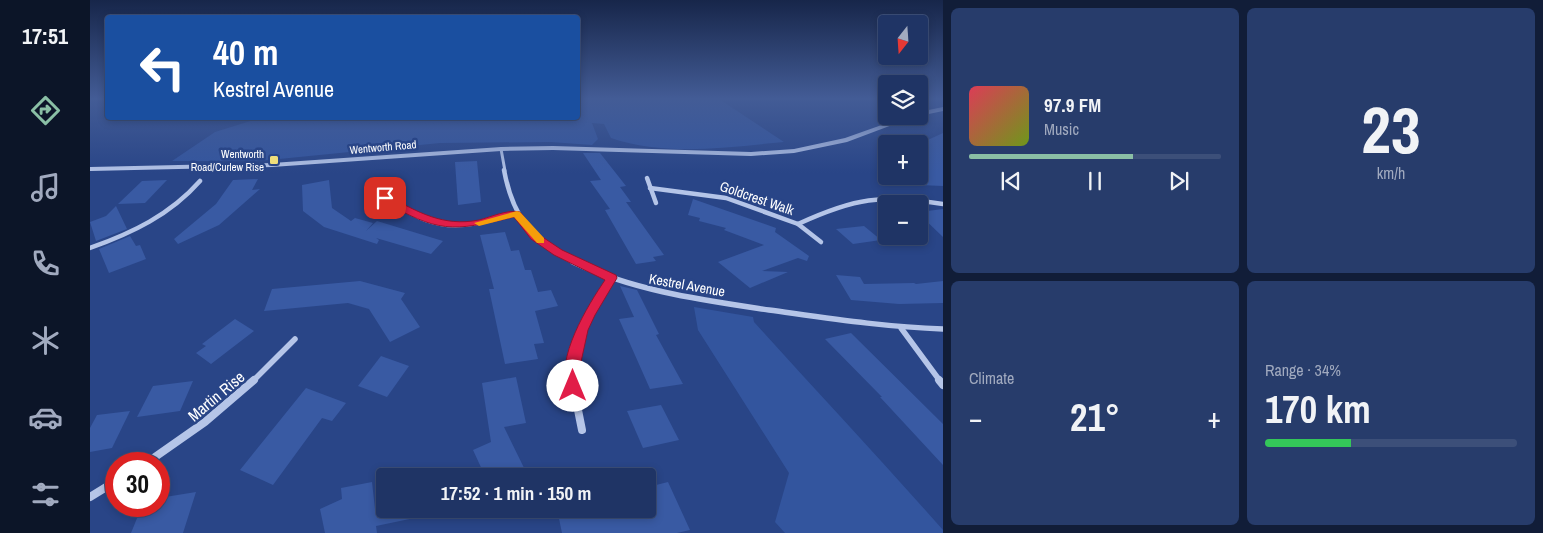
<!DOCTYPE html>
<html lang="en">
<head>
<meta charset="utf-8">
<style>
  :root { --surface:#1f3465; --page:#273c6b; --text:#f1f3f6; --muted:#a1aabf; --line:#3c4f79; --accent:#8abfa5 }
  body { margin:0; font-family:"Archivo Narrow",sans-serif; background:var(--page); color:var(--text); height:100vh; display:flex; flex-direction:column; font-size:19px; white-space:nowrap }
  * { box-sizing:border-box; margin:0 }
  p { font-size:16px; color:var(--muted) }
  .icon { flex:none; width:28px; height:28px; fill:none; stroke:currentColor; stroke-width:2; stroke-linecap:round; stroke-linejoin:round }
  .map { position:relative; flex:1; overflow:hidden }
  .details { display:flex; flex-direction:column; gap:8px; padding:8px; background:#111d38; width:600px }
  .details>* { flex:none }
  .banner { position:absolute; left:15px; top:15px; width:475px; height:105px; border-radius:5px; box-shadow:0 2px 8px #0003,0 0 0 1px var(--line); background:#1a4fa0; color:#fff; overflow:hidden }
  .needle { width:32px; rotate:197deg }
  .tools { position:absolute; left:788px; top:15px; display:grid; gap:10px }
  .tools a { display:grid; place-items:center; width:50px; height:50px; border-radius:5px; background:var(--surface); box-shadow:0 2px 8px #0003,0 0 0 1px var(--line); font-size:25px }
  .speed { position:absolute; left:15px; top:452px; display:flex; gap:10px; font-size:25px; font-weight:700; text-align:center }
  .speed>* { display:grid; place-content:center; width:65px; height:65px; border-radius:50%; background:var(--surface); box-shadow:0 2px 8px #0003,0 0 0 1px var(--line); line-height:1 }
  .speed .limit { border:8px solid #d22; background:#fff; color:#111 }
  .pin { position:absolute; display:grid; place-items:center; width:42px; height:42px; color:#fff; margin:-21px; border-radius:10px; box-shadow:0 2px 8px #0006 }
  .me { position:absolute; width:55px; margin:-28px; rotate:0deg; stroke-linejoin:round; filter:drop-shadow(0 0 4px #0008) }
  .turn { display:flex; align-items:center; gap:18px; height:105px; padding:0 25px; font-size:22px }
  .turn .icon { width:65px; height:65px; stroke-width:2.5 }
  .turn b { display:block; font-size:35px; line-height:42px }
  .big { font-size:38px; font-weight:700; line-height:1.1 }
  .details .tile { flex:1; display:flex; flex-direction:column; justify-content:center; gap:8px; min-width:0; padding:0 18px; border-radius:8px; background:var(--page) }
  .details .dial { align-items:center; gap:0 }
  .dial b { font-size:65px; line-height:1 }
  .song { display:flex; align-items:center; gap:15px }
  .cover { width:60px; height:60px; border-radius:8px; background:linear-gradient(135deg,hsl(350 70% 55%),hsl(80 70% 35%)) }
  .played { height:5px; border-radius:2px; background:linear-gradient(90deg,var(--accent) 65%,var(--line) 65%) }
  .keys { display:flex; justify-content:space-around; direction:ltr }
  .heat { display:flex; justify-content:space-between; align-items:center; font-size:28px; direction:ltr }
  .charge { height:8px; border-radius:4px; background:linear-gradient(90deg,#34c759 34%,var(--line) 0) }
  .details .tiles { flex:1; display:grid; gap:8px; grid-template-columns:repeat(2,1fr) }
  .trip { position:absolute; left:286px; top:468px; width:280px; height:50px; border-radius:5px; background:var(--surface); box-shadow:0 2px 8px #0003,0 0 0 1px var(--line); font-weight:700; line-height:50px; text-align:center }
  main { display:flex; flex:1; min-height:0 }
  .tab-bar { display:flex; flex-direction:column; width:90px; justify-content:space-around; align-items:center; background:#0c1528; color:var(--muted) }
  .tab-bar .icon { width:35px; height:35px }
  .tab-bar .on { color:var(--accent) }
  .tab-bar b { font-size:22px; color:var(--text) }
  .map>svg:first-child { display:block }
  .green { fill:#33559e }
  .building { fill:#395aa3 }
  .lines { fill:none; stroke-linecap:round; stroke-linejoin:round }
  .minor-far3 { stroke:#b5c5e8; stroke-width:3 }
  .minor-far2 { stroke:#b5c5e8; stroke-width:4.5 }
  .minor-far1 { stroke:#b5c5e8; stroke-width:5.5 }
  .minor { stroke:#b5c5e8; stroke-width:8 }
  .tertiary { fill:#b5c5e8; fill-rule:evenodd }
  .route { fill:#e11d48; stroke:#92132f }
  .slow { fill:#f59e0b }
  .poi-dot { fill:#efde7b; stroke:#294587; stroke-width:2 }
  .labels { text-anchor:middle; stroke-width:5; stroke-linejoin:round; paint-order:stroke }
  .far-street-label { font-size:11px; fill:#fff; stroke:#294587 }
  .far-poi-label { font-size:11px; fill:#fff; stroke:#294587; text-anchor:end }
  .street-label { font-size:14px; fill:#fff; stroke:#294587 }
  .near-street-label { font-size:16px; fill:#fff; stroke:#294587 }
</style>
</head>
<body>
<main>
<nav class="tab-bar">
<b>17:51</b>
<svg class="icon on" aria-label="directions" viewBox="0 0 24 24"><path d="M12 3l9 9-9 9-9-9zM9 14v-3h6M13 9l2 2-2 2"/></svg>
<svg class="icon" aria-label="music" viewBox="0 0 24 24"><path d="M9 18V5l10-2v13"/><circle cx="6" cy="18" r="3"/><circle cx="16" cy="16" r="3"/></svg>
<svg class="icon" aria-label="phone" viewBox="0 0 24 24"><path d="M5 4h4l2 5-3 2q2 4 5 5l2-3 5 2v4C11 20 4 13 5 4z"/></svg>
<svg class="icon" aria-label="climate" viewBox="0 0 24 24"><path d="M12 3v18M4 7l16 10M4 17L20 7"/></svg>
<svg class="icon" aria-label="car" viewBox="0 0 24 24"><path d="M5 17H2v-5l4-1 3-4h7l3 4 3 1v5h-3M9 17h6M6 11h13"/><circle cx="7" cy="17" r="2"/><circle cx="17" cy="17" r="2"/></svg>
<svg class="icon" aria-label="filters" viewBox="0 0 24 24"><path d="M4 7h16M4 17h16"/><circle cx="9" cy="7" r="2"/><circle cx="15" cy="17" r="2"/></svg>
</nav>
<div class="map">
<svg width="853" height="533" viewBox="0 0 853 533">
  <rect width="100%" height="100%" fill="#294587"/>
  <g class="green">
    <path d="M488 99H629L694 142C637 147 577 157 521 138L514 124 502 123 508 139 502 145 461 142 350 143 169 161H82L125 132 170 118H488Z"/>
    <path d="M604 307 663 317 664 322C727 392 791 460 853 530V533H695L685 522 699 473 608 330Z"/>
  </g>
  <g class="building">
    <path d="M853 133V186L829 185V144Z"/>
    <path d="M493 153H510L536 186 530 187 541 202H536L574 255 563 257 566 261 546 264 515 210 520 209 500 181 511 180Z"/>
    <path d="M387 161 391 202 368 205 365 162Z"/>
    <path d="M168 179 162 190 170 189 129 225 88 244 84 239 126 204 143 180Z"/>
    <path d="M77 180 55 203 28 204 52 181Z"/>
    <path d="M239 180 242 208 261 221 265 218 283 223 276 231 287 221 353 241 341 254 286 238 289 240 287 244 234 227 213 211 212 185Z"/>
    <path d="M603 199 686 228 685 232 719 256 717 261 708 258 672 271 698 272 660 288 628 262 674 245 634 230 636 228 609 221 610 218 598 215Z"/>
    <path d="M26 206 37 229 6 241 0 222 16 216Z"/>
    <path d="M853 209V237L829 214V212Z"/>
    <path d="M774 226 791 240 763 244 746 229Z"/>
    <path d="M415 232 421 251 429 250 435 270H441L448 292 461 290 468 306 445 311 454 343 444 344 448 359 415 364 399 289H404L390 235Z"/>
    <path d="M40 236 46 246 50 245 56 259 19 273 9 249Z"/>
    <path d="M746 275 770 277 774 284 824 283 826 284 853 281V303L809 304 761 300Z"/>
    <path d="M270 281 315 293 311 299 330 327 300 342 279 309 258 303 174 311 182 289Z"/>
    <path d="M530 286 547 290 569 334 566 335 593 384 560 389 529 319 544 317Z"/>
    <path d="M145 319 164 331 121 364 106 353 116 346 112 344Z"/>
    <path d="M761 333 853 424V465L790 397H792L735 339Z"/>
    <path d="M291 356 319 366 297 397 268 386Z"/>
    <path d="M426 377 436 423 414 427 438 476H395L383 450 401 442 392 383Z"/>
    <path d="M103 381 90 411 47 417 63 386Z"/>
    <path d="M216 388 256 403 242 421 232 418 183 485 150 470Z"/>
    <path d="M571 405 589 440 553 448 537 411Z"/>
    <path d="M40 411 22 448 0 452V428L7 415Z"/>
    <path d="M282 482 285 509H333L334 516 286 526 287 533H235L230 509 252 499 251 488Z"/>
    <path d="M578 482 600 530 587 533H472L467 509H558V487Z"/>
    <path d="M106 492 93 533H41L52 506H69V498Z"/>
  </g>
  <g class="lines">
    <path class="minor-far3" d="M411 149 415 171"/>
    <g class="minor-far2">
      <path d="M414 170C423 218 442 241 485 263"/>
      <path d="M557 178 566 203"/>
      <path d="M560 188 636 198 708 224C767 197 789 195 853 204"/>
      <path d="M295 198C308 206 321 215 336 220 366 232 397 221 427 214"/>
      <path d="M708 224 731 242"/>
      <path d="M0 248C42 233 80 215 110 181"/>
    </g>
    <g class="minor-far1">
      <path d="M483 262C544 291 612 300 679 310 737 318 794 327 853 329"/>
      <path d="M811 328 850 381"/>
      <path d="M163 381 205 339"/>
      <path d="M482 381C480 343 503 309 522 278"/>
    </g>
    <g class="minor">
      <path d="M482 380 492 430"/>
      <path d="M849 380 853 385"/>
      <path d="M55 464 115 422 164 380"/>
      <path d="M0 497 26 481"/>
    </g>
    <g class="tertiary">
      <path d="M853 107V111L829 116V112Z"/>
      <path d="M817 116H826L757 142 704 153 661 156 463 150 411 151 182 167 0 171V167L182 163 411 147 463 146 661 152 704 149 755 138Z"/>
    </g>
  </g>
  <linearGradient id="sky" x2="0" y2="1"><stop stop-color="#17264a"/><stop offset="0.57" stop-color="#435c96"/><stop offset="1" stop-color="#435c96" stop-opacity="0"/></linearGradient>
  <rect width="853" height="173" fill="url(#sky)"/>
  <path class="route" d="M291 196H298C328 212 353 227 389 220 401 217 418 209 430 212L448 234 472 250 526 275 527 278 505 315 498 330 489 371 491 386 489 390 483 392 478 390C464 360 498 305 515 280L464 255 441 239 424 217C361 232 349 233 291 200Z"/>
  <path class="slow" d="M427 211 430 212 454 238V243H447L424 217 389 226 384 223Z"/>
  <rect class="poi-dot" x="179" y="155" width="10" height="10" rx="2.5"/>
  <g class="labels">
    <g class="far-street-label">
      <text transform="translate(293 147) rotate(-5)" y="4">Wentworth Road</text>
    </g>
    <g class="far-poi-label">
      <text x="174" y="158">Wentworth<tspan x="174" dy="13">Road/Curlew Rise</tspan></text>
    </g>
    <g class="street-label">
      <text transform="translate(667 198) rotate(19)" y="5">Goldcrest Walk</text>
      <text transform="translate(597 285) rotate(10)" y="5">Kestrel Avenue</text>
    </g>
    <g class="near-street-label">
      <text transform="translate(126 396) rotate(-40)" y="6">Martin Rise</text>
    </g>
  </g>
</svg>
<div class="tools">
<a><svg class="needle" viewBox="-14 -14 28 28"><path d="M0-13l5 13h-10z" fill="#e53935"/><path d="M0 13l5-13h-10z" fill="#a1aabf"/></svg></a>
<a><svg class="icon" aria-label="layers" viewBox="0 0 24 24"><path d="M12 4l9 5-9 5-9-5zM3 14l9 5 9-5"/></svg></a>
<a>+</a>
<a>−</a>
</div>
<div class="speed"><div class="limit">30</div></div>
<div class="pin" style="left:295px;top:198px;background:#d93025"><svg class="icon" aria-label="arrive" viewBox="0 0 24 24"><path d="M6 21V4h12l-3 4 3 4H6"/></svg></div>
<svg class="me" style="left:483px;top:386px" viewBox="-20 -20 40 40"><circle r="19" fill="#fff"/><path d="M0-13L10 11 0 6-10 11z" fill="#e11d48"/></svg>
<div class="trip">17:52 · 1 min · 150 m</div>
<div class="banner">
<div class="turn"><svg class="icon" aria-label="left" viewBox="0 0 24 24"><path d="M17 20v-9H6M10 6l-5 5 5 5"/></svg><div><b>40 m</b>Kestrel Avenue</div></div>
</div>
</div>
<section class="details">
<div class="tiles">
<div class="tile">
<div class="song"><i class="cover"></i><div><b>97.9 FM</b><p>Music</p></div></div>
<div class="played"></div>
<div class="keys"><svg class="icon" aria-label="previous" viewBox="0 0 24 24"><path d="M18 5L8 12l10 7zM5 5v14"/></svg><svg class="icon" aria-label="pause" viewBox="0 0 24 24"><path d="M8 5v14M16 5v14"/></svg><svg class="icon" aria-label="next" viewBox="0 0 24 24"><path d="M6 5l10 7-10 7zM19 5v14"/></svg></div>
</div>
<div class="tile dial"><b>23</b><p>km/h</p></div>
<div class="tile"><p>Climate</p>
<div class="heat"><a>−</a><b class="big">21°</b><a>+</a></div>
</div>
<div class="tile"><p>Range · 34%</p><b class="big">170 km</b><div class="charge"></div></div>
</div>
</section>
</main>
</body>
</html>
